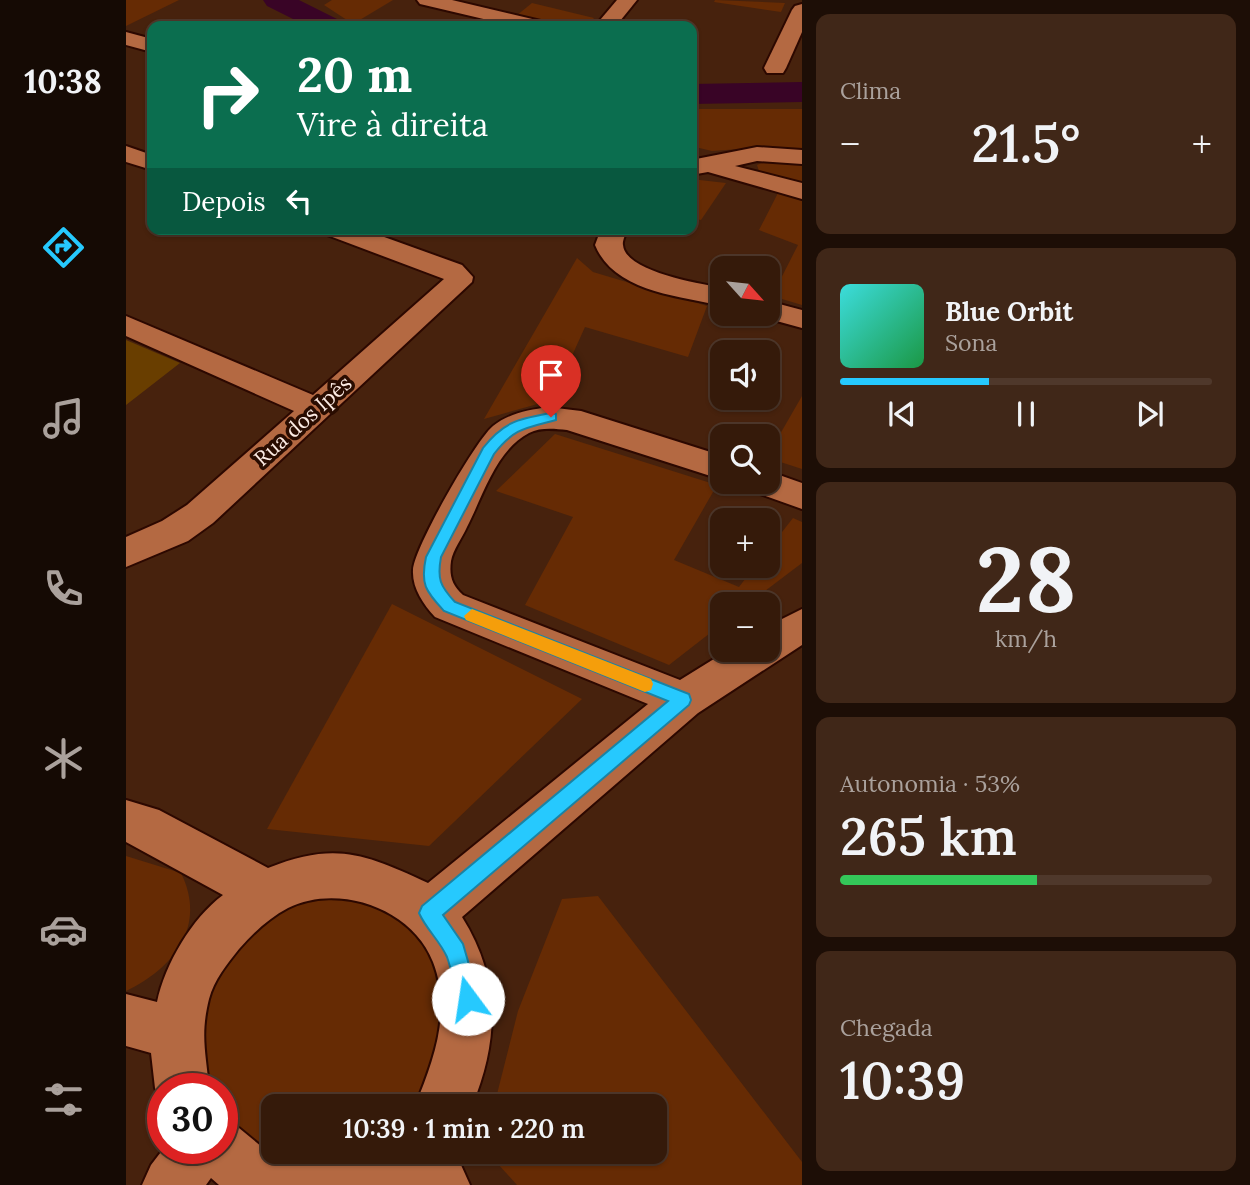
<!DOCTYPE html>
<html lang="pt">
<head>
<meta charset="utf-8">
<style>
  :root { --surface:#351a0a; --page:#402718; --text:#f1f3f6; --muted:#aaa19c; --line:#4f382b; --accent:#26c9fe }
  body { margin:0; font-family:Lora,serif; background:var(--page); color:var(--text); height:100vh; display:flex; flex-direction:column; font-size:26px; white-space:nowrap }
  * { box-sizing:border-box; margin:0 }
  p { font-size:23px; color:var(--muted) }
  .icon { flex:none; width:38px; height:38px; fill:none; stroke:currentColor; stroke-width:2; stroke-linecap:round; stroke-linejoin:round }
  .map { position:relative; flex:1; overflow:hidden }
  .sheet { display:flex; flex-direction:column; gap:14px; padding:14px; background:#1d0e06; width:448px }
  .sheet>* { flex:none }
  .hud { position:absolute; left:21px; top:21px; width:550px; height:214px; border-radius:14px; box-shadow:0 2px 5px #0004,0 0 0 2px var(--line); background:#0b6e4f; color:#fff; overflow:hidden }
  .needle { width:46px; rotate:117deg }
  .fabs { position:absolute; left:584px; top:256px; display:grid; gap:14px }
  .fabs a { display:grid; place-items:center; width:70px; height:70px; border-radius:14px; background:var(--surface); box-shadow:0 2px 5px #0004,0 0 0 2px var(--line); font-size:35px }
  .speed { position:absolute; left:21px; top:1073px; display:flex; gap:14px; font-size:35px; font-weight:700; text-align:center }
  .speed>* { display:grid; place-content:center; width:91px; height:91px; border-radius:50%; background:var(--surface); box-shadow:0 2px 5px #0004,0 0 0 2px var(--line); line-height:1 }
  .speed .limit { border:10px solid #d22; background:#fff; color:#111 }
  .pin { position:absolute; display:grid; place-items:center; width:60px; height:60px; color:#fff; margin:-72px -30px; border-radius:50% 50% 50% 0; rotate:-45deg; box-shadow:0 0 7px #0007 }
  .pin .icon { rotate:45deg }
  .me { position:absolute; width:77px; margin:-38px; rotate:346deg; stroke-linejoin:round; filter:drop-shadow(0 0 5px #0008) }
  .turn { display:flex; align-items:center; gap:24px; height:147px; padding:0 35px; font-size:32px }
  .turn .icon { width:91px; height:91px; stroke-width:2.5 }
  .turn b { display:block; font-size:49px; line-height:60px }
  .then { display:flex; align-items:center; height:66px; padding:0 35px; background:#0003; gap:14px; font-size:26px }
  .big { font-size:52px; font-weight:600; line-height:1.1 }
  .sheet .card { flex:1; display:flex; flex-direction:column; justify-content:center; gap:10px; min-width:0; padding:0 24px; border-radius:14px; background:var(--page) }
  .sheet .dial { align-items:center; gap:0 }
  .dial b { font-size:91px; line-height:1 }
  .song { display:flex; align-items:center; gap:21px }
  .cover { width:84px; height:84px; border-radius:10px; background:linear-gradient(135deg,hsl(180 70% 55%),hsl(140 70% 35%)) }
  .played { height:7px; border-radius:4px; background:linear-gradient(90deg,var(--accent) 40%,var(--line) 40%) }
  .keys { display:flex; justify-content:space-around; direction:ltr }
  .heat { display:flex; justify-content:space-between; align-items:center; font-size:38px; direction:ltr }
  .charge { height:10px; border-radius:5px; background:linear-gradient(90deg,#34c759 53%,var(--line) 0) }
  .trip { position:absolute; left:135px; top:1094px; width:406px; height:70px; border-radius:14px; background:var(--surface); box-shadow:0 2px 5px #0004,0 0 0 2px var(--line); font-weight:600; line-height:70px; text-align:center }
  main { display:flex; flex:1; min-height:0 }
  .tabs { display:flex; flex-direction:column; width:126px; justify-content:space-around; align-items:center; background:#150a04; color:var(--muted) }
  .tabs .icon { width:49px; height:49px }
  .tabs .selected { color:var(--accent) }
  .tabs b { font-size:32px; color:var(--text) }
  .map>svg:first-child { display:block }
  .green { fill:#662b04 }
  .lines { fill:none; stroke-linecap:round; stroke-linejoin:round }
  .river { fill:#390426; fill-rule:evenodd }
  .building { fill:#693e00 }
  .minor-casing { stroke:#2c0800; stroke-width:4 }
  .minor { fill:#b46942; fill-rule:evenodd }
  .route { fill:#26c9fe; stroke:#1983a5; stroke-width:2 }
  .slow { fill:#f59e0b }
  .labels { text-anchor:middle; stroke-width:7; stroke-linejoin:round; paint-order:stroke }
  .street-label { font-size:21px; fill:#fcebe3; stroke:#290c00 }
</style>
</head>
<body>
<main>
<nav class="tabs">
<b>10:38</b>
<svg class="icon selected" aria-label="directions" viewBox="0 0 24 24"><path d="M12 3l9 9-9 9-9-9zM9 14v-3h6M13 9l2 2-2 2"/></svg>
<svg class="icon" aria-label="music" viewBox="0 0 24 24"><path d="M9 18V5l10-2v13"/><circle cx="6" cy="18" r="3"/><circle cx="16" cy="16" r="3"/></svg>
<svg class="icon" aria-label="phone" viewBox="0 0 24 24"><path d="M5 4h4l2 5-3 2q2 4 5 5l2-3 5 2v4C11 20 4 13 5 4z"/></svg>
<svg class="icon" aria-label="climate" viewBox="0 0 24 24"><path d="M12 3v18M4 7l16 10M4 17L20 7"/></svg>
<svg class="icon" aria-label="car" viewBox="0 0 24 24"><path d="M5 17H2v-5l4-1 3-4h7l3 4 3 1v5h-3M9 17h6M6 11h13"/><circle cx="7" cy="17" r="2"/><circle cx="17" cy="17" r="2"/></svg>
<svg class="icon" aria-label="filters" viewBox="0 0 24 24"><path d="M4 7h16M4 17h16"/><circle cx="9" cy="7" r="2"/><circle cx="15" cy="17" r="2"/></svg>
</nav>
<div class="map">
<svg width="676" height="1185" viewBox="0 0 676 1185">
  <rect width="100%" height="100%" fill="#47220d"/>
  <g class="green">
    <path d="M0 0H53L0 26Z"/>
    <path d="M206 0H267L227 24 198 5Z"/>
    <path d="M589 0 659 3 655 12 588 2Z"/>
    <path d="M406 3 468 18 461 26H437L390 16Z"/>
    <path d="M565 109H676V149L640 147 586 151 565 146Z"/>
    <path d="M640 161 676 162V186L634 174 631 165Z"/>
    <path d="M565 179 600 183 575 220 565 218Z"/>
    <path d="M653 191 676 197V305L646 296 672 245 633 230Z"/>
    <path d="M451 258 467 272 581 306 562 357 459 327 426 400 358 419Z"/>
    <path d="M676 396V469L642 458V455Z"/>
    <path d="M429 434 591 485 548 560 613 587 630 565H642V550L667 518 676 522V563L622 604H597V623L543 665 399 605 447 517 370 491Z"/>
    <path d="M266 604 456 699 303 846 141 829Z"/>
    <path d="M0 856 55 873C81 926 48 968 0 991Z"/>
    <path d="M223 889 289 920 326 989 295 1106H147V1152H237L211 1162 167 1164 96 1126V1088H74L70 999 148 904Z"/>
    <path d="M472 896 676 1162V1185H391L361 1152H528V1106H368L392 1011 436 899Z"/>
  </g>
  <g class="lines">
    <g class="river">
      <path d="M137 0H173L213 20 218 26H181L141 6Z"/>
      <path d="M676 82V102L565 104V84Z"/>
    </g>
  </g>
  <path class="building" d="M0 340 54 363 0 405Z"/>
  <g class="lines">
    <g class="minor-casing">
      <g id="minor">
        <path d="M291 0H326L419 22 422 26H387L294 4Z"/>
        <path d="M491 0H511L490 26H469Z"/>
        <path d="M676 4V32L660 68 657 73H641L638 68 666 10 669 6Z"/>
        <path d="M0 32 26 39V52L0 45Z"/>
        <path d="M0 146 26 155V170L0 162Z"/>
        <path d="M631 147 676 150V164L631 161 609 166 676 183V199L582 172 565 175V160Z"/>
        <path d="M197 229H236L336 265 347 277 346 282 87 523 62 541 0 567V537L36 521 61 505 168 411 0 336V316L187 395 318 279 201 235Z"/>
        <path d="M475 229H501C500 234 496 241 497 245 499 272 576 284 597 288V306C553 296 488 292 469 245Z"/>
        <path d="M642 301 676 310V328L632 316 630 313H642Z"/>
        <path d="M422 407 455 411 597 456V480L441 430C429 429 415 427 403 433 370 450 357 496 341 527 336 538 327 550 325 561 323 576 326 585 337 595L554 680 604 649H642V626L676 609V645L572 713 336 917C375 979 373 1040 346 1106H289C308 1060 326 1011 307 962 286 908 212 883 162 908 143 918 127 933 113 949 101 964 88 980 83 999 74 1035 80 1053 83 1088H37V1107L29 1088 25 1053 0 1046V994L31 1002C39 964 66 918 97 895L0 842V800L33 810 142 868C210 841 239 854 302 883L522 704 309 617C297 604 286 588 287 570 288 548 349 441 367 426 383 413 403 410 422 407Z"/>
        <path d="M642 471 676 483V509L623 490 618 481H642Z"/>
        <path d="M96 1121 113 1128 136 1147 176 1158 210 1152H323L335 1165 344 1185H93L85 1178 80 1185H16L25 1165 38 1148H96Z"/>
      </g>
    </g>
    <use href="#minor" class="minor"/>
  </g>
  <path class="route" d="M425 413 430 414V420C400 428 388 428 368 454L315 557C311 579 314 586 329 602L563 694 565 700 563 705 317 915 337 944 353 999 349 1007 342 1010 334 1007C328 991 327 973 321 957 314 941 300 929 293 913L296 906 542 701 318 611C300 591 294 585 300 557L357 448C378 421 393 419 425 413Z"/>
  <path class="slow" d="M346 609 525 679 527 684 525 690 519 692 340 620 338 616Z"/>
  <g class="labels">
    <g class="street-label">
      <text transform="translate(177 421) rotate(-42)" y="7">Rua dos Ipês</text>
    </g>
  </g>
</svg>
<div class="fabs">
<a><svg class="needle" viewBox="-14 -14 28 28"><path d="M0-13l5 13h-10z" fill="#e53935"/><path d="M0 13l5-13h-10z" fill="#aaa19c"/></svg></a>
<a><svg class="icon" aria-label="sound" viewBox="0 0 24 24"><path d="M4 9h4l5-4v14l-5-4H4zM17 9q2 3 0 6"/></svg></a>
<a><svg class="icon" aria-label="search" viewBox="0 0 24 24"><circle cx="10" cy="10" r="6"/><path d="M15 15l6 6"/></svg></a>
<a>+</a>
<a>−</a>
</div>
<div class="speed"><div class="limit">30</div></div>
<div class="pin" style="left:425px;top:417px;background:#d93025"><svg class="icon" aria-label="arrive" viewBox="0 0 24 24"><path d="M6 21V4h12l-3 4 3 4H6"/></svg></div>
<svg class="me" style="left:342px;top:999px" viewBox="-20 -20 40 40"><circle r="19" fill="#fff"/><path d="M0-13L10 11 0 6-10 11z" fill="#26c9fe"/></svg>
<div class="trip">10:39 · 1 min · 220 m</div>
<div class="hud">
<div class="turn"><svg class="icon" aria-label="right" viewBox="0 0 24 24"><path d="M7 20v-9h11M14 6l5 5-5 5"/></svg><div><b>20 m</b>Vire à direita</div></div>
<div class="then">Depois<svg class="icon" aria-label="left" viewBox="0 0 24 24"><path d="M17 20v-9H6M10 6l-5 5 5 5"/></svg></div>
</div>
</div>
<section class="sheet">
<div class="card"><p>Clima</p>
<div class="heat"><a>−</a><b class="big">21.5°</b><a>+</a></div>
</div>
<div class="card">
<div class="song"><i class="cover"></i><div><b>Blue Orbit</b><p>Sona</p></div></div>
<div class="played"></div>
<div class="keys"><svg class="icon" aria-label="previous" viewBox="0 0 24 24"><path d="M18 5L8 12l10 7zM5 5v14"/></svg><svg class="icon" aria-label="pause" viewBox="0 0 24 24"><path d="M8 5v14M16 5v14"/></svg><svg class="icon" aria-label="next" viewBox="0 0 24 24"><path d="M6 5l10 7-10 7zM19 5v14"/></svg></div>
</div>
<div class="card dial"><b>28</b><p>km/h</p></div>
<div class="card"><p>Autonomia · 53%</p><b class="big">265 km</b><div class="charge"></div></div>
<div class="card"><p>Chegada</p><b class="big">10:39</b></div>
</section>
</main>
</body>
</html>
